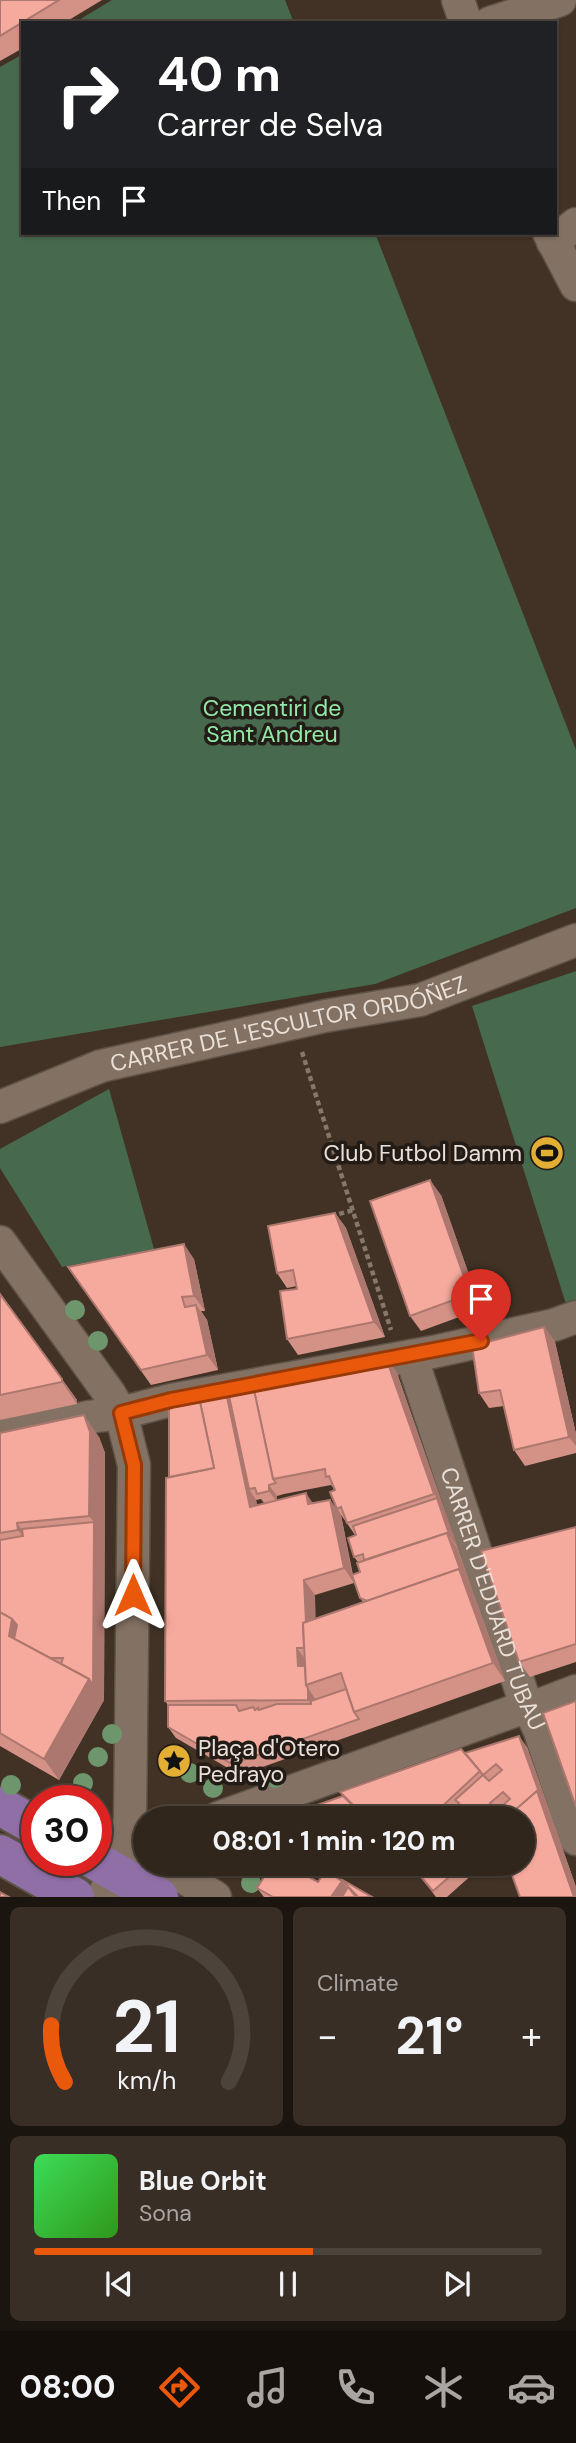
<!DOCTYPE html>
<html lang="en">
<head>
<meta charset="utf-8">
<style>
  :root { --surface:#31261c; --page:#392e25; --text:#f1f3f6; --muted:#a8a5a3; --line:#4c433b; --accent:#ea580c }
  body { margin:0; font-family:"DM Sans",sans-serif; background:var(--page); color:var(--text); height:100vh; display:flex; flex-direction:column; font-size:26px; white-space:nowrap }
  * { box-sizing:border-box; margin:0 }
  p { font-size:23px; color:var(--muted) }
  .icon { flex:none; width:38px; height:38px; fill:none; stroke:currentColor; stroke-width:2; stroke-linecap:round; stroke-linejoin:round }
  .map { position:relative; height:1897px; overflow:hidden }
  .details { display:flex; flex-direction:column; gap:10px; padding:10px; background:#1b150f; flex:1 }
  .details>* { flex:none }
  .hud { position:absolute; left:21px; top:21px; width:536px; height:214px; border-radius:0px; box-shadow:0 2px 5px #0004,0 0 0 2px var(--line); background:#202124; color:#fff; overflow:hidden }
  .speed { position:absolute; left:21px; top:1785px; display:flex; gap:14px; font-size:35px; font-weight:700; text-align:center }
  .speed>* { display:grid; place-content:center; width:91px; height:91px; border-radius:50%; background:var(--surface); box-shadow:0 2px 5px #0004,0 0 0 2px var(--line); line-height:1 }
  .speed .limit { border:10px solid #d22; background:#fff; color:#111 }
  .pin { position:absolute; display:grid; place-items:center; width:60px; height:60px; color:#fff; margin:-72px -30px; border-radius:50% 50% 50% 0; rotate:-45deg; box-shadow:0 0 7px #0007 }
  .pin .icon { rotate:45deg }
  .me { position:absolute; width:77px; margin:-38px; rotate:0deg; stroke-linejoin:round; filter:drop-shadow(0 0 5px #0008) }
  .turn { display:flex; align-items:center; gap:24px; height:147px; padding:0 21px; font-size:32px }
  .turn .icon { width:91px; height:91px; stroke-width:2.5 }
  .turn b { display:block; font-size:49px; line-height:60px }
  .then { display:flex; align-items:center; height:66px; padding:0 21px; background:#0003; gap:14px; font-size:26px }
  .big { font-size:52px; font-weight:700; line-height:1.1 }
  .details .widget { flex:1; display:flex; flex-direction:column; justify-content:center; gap:10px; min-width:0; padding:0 24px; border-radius:10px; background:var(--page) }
  .details .dial { align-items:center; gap:0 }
  .dial svg { height:182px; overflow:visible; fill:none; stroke:var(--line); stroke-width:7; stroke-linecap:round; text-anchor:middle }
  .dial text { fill:var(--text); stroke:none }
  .song { display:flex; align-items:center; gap:21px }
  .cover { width:84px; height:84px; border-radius:10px; background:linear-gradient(135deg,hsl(130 70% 55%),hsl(110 70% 35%)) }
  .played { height:7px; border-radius:4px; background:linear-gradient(90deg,var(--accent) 55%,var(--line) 55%) }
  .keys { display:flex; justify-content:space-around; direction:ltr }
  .heat { display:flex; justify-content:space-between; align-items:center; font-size:38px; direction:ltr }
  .details .tiles { flex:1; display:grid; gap:10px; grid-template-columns:1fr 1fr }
  .widget:last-child { grid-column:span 2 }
  .trip { position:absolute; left:133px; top:1806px; width:402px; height:70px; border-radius:35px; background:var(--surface); box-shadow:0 2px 5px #0004,0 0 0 2px var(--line); font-weight:700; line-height:70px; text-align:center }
  .dock { display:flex; height:112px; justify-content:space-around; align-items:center; background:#140f0b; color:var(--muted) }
  .dock .icon { width:49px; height:49px }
  .dock .active { color:var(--accent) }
  .dock b { font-size:32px; color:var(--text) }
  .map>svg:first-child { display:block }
  .green { fill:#476a4f }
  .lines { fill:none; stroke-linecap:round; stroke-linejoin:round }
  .minor-casing { stroke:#5e5146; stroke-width:35 }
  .major-casing { stroke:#5e5146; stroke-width:42 }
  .path { stroke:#84776c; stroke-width:4.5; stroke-dasharray:5 3.5; stroke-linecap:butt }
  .minor { stroke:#837263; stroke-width:32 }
  .major { stroke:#906ea6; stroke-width:38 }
  .tree { fill:#6e966c }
  .wall { fill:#d49287; fill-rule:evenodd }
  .shaded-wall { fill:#ac776e }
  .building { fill:#f6aa9d; stroke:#ac776e; stroke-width:2; fill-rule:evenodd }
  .route-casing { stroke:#983908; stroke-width:18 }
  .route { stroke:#ea580c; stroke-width:12 }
  .labels { text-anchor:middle; stroke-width:7; stroke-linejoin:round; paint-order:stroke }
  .park-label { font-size:23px; fill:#92e8a6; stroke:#221b16 }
  .street-label { font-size:23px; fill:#eae0d8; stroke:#221b16 }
  .poi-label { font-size:23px; fill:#eae0d8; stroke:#221b16; text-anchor:end }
</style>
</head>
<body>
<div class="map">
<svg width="576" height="1897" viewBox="0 0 576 1897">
  <rect width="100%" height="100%" fill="#413225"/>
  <g class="green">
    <path d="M112 0H285L294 23H74Z"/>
    <path d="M23 54V233H375L576 750V908L375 984 0 1047V67Z"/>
    <path d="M576 971V1300L566 1304 472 1006Z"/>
    <path d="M109 1089 154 1249 62 1267 0 1168V1149Z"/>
  </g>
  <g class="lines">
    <g class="minor-casing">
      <g id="minor">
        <path d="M458 0 466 23"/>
        <path d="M490 23 560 0"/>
        <path d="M549 233 576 285"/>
        <path d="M553 242 576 224"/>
        <path id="s1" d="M0 1107 101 1066 325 1016 420 1000 576 940"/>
        <path d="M0 1242 109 1393 121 1413 134 1465 130 1819 117 1873"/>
        <path id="s2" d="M411 1356 522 1693 539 1729 576 1839"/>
        <path d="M0 1436 89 1417 121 1413 171 1400 433 1352 554 1325 576 1317"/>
        <path d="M218 1818 528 1706 542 1704 576 1691"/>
        <path d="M164 1865 215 1897"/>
        <path d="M102 1897 117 1873 145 1852"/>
      </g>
    </g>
    <g class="major-casing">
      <g id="major">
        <path d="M0 1806 37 1827"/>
        <path d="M0 1854 75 1897"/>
        <path d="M94 1860 159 1897"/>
      </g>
    </g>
    <g class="path">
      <path d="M302 1052 391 1330"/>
      <path d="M331 1216 354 1210"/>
    </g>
    <use href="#minor" class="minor"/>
    <use href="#major" class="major"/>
  </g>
  <g class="tree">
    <circle cx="75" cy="1310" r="10"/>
    <circle cx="98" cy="1341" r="10"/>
    <circle cx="112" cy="1734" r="10"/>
    <circle cx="98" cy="1757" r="10"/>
    <circle cx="167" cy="1762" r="10"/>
    <circle cx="190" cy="1773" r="10"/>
    <circle cx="275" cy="1778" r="10"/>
    <circle cx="83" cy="1783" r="10"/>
    <circle cx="11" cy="1785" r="10"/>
    <circle cx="213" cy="1788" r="10"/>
    <circle cx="251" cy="1883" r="10"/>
  </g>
  <g class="wall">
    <path d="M0 0H102L64 23H23V48L0 61Z"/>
    <path d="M441 1195 481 1309 421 1331 410 1316Z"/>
    <path d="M335 1213 346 1228 385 1337 298 1355 287 1339 297 1289V1286L287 1288 277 1273Z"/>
    <path d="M194 1259 205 1311H201L207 1320 218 1370 151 1385 68 1267Z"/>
    <path d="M0 1294 77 1400V1404L0 1420Z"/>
    <path d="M544 1327 555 1342 576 1434V1453L525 1466 514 1450 504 1406 489 1408 479 1393Z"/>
    <path d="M386 1358 397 1373 471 1587 505 1681 240 1775 176 1738 168 1727V1705L165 1701 169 1477 200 1402 226 1392 229 1396ZM331 1485 335 1490 337 1509 355 1535 354 1557 358 1562 360 1572 353 1575 341 1515 330 1500 313 1503 277 1500V1496L284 1494ZM261 1499 264 1503 257 1505 256 1500ZM353 1577 360 1598 363 1602 315 1619V1595L354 1583Z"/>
    <path d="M0 1433 99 1437 105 1453 104 1700 59 1780 0 1746Z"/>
    <path d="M576 1527V1662L530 1677 519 1662Z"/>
    <path d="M527 1747 576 1887 523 1818H298L343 1796 340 1792 465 1753Z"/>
    <path d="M272 1864H346L338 1878 372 1897H264L257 1888ZM307 1866 322 1876 318 1882 303 1874Z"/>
    <path d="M424 1864H484L447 1897H436L416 1871Z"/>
  </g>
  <g class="shaded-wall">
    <path d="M430 1180 441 1195 481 1309 470 1294Z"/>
    <path d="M335 1213 346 1228 385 1337 374 1322Z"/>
    <path d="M184 1244 194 1259 205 1311 194 1296Z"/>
    <path d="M196 1305 207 1320 218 1370 207 1355Z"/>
    <path d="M544 1327 555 1342 576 1434V1446L569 1437Z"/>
    <path d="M386 1358 397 1373 458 1548 450 1537Z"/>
    <path d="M62 1379 77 1400V1404L62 1382Z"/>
    <path d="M226 1392 237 1407 249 1489 256 1500 261 1522 250 1507Z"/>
    <path d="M84 1415 99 1437 105 1453 104 1700 59 1780 44 1759 94 1522 89 1516Z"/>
    <path d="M269 1485 277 1496V1502L269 1491Z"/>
    <path d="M306 1493 316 1508 308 1504Z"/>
    <path d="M330 1500 341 1515 354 1583 344 1568Z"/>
    <path d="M17 1523 32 1544 33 1551 18 1530Z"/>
    <path d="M447 1533 457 1548 505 1681 493 1663 459 1569Z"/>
    <path d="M304 1580 315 1595 317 1663 307 1648Z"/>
    <path d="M12 1619 27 1640 25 1649 9 1636Z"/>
    <path d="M297 1648 308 1663V1667L298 1666Z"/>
    <path d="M308 1688 318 1703 319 1715 308 1700Z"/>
    <path d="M519 1736 527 1747 576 1887V1897H574L537 1791Z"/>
    <path d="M294 1864H306L307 1866 300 1879 292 1868Z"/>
    <path d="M332 1864H346L335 1883 327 1872Z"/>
    <path d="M342 1881 350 1892 347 1897H331Z"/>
  </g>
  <g class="building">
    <path d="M0 0H59L0 36Z"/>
    <path d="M430 1180 470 1294 410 1316 370 1201Z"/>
    <path d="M335 1213 374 1322 287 1339 280 1291 297 1289 293 1270 277 1273 268 1226Z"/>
    <path d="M184 1244 194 1296 182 1297 185 1307 196 1305 207 1355 141 1370 68 1267Z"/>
    <path d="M0 1294 62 1379V1382L0 1395Z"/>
    <path d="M544 1327 569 1437 514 1450 500 1390 479 1393 472 1346Z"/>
    <path d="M386 1358 434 1494 347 1523 341 1507 337 1509 330 1492 335 1490 329 1476 326 1477 325 1469 273 1479 253 1386Z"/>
    <path d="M254 1390 273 1479 276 1483 269 1485V1491L257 1494 255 1488 249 1489 229 1396Z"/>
    <path d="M226 1392 250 1507 306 1493 308 1504 330 1500 344 1568 304 1580 306 1622 303 1623 304 1648H297L298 1666H305L306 1685 308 1688V1700L165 1701 166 1478 214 1468 199 1397Z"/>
    <path d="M200 1402 214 1468 169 1477V1408Z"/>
    <path d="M84 1415 90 1432 89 1516 17 1523 18 1530 0 1533V1433Z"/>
    <path d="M437 1498 450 1537 447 1533 364 1560 363 1554 354 1557 348 1538 356 1535 353 1526Z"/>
    <path d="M94 1522 93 1685 89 1679 61 1664 63 1658H50L14 1639 17 1625 12 1619 0 1612V1540L23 1536 22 1529Z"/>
    <path d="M576 1527V1644L519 1662 481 1551Z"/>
    <path d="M447 1533 461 1572 459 1569 367 1601 360 1598 352 1575 360 1572 357 1563Z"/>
    <path d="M459 1569 493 1663 354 1712 341 1673 306 1685 303 1623Z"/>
    <path d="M0 1612 12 1619 9 1636 89 1679 44 1759 0 1733Z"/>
    <path d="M346 1689 354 1712 359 1719 232 1764 168 1727V1705H236L239 1711 253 1707 255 1710 258 1708 259 1710 277 1704H311V1701Z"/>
    <path d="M576 1701V1807L543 1713Z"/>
    <path d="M519 1736 540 1795 537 1791 506 1818H473L471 1816 468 1818H435L446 1809 450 1813 459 1803 455 1800 483 1775 489 1781 502 1770 496 1764 483 1775 465 1753ZM503 1792 510 1799 497 1810 490 1803Z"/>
    <path d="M461 1749 480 1771 435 1813 419 1818H366L340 1792Z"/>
    <path d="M537 1791 574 1897H520L508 1864H523V1818H506Z"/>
    <path d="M343 1796 365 1818H298L303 1810Z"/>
    <path d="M272 1864H294L292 1868 318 1882 325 1871 313 1864H332L327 1872 342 1881 331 1897H273L257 1888Z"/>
    <path d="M424 1864H464L433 1891 416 1871Z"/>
    <path d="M341 1879 372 1897H358Z"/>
    <path d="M348 1887 356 1897H342Z"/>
    <path d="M0 1892 9 1897H0Z"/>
  </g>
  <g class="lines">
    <g class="route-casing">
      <path id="route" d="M133 1595 134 1465 121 1413 171 1400 481 1341"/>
    </g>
    <use href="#route" class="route"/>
  </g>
  <defs>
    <g id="stadium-disc" transform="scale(1.75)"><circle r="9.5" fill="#e3ae34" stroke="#221b16"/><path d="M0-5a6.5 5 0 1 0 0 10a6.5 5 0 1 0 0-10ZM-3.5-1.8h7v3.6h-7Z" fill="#111"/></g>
    <g id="sight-disc" transform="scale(1.75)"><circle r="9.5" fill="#e3ae34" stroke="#221b16"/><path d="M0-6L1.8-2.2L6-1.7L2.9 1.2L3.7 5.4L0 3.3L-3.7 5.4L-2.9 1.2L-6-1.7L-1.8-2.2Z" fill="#111"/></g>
  </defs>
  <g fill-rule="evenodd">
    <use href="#stadium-disc" x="547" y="1153"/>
    <use href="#sight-disc" x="174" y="1761"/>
  </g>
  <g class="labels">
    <g class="park-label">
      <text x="272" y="716">Cementiri de<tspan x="272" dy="26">Sant Andreu</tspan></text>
    </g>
    <g class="street-label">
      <text dy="8" stroke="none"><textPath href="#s1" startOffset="301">CARRER DE L'ESCULTOR ORDÓÑEZ</textPath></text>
      <text dy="8" stroke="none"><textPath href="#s2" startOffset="256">CARRER D'EDUARD TUBAU</textPath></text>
    </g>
    <g class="poi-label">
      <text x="522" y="1161">Club Futbol Damm</text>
      <text x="198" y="1756" text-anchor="start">Plaça d'Otero<tspan x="198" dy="26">Pedrayo</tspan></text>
    </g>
  </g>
</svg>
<div class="speed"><div class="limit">30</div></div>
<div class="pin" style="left:481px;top:1341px;background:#d93025"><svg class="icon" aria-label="arrive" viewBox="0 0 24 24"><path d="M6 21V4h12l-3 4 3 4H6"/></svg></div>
<svg class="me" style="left:133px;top:1595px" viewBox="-20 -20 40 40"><path d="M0-17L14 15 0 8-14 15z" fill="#ea580c" stroke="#fff" stroke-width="4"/></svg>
<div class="trip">08:01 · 1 min · 120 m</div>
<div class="hud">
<div class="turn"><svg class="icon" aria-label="right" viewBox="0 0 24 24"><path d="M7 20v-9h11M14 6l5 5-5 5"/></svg><div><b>40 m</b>Carrer de Selva</div></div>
<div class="then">Then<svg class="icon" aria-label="arrive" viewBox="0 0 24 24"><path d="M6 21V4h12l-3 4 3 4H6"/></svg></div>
</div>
</div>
<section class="details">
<div class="tiles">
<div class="widget dial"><svg viewBox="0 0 100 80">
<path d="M14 69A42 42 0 1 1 86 69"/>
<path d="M14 69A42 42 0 0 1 8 44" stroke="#ea580c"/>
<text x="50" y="56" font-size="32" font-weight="700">21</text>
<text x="50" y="72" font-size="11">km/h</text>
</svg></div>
<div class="widget"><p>Climate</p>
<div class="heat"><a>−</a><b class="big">21°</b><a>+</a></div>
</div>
<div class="widget">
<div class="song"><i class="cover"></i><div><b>Blue Orbit</b><p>Sona</p></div></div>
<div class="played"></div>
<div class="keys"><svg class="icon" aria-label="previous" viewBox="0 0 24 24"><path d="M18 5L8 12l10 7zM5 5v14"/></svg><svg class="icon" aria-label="pause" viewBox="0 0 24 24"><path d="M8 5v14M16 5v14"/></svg><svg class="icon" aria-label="next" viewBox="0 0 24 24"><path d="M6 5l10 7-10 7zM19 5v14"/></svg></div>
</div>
</div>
</section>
<nav class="dock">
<b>08:00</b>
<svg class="icon active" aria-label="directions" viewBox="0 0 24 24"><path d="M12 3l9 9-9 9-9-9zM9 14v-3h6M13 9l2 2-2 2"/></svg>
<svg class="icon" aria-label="music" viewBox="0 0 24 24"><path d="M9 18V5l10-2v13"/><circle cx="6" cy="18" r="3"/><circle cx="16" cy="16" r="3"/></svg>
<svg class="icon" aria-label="phone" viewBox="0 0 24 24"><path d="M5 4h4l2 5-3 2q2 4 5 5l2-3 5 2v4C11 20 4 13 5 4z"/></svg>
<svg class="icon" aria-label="climate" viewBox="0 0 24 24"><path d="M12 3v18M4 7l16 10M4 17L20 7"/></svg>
<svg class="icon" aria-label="car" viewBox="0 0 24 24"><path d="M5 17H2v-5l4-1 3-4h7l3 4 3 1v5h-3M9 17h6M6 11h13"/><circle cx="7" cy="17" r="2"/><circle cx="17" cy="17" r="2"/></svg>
</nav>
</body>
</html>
